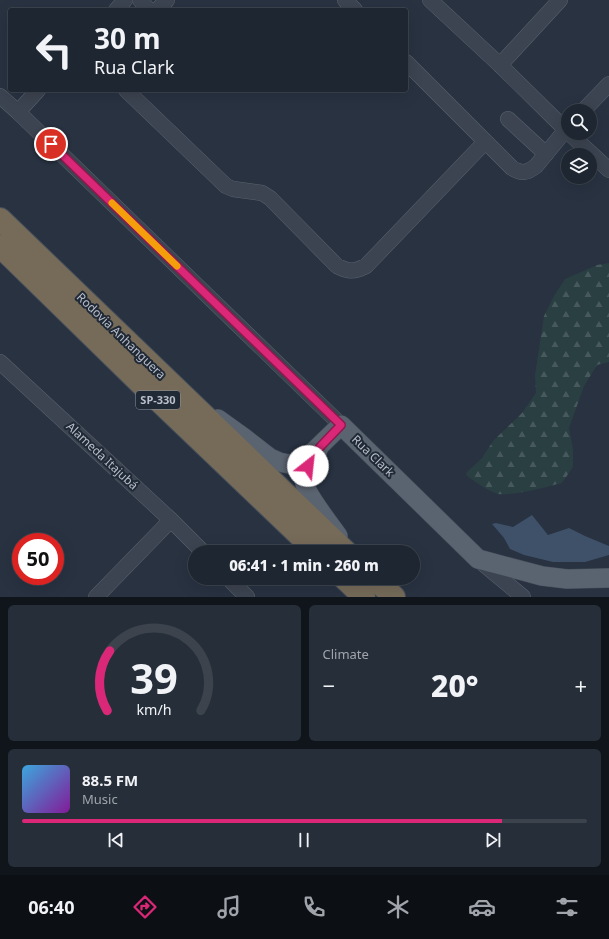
<!DOCTYPE html>
<html lang="en">
<head>
<meta charset="utf-8">
<style>
  :root { --surface:#1e2631; --page:#262e39; --text:#f1f3f6; --muted:#a1a5ab; --line:#3c434d; --accent:#db2777 }
  body { margin:0; font-family:"Noto Sans",sans-serif; background:var(--page); color:var(--text); height:100vh; display:flex; flex-direction:column; font-size:15px; white-space:nowrap }
  * { box-sizing:border-box; margin:0 }
  p { font-size:13px; color:var(--muted) }
  .icon { flex:none; width:22px; height:22px; fill:none; stroke:currentColor; stroke-width:2; stroke-linecap:round; stroke-linejoin:round }
  .map { position:relative; height:597px; overflow:hidden }
  .panel { display:flex; flex-direction:column; gap:8px; padding:8px; background:#10151b; flex:1 }
  .panel>* { flex:none }
  .top-card { position:absolute; left:8px; top:8px; width:400px; height:84px; border-radius:4px; box-shadow:0 4px 16px #0002,0 0 0 1px var(--line); background:#1e2631; color:var(--text); overflow:hidden }
  .buttons { position:absolute; left:561px; top:104px; display:grid; gap:8px }
  .buttons a { display:grid; place-items:center; width:36px; height:36px; border-radius:50%; background:var(--surface); box-shadow:0 4px 16px #0002,0 0 0 1px var(--line); font-size:20px }
  .speed { position:absolute; left:12px; top:533px; display:flex; gap:8px; font-size:20px; font-weight:700; text-align:center }
  .speed>* { display:grid; place-content:center; width:52px; height:52px; border-radius:50%; background:var(--surface); box-shadow:0 4px 16px #0002,0 0 0 1px var(--line); line-height:1 }
  .speed .limit { border:6px solid #d22; background:#fff; color:#111 }
  .pin { position:absolute; display:grid; place-items:center; width:34px; height:34px; color:#fff; margin:-17px; border:2px solid #fff; border-radius:50%; box-shadow:0 1px 4px #0007 }
  .me { position:absolute; width:44px; margin:-22px; rotate:29deg; stroke-linejoin:round; filter:drop-shadow(0 0 3px #0008) }
  .turn { display:flex; align-items:center; gap:14px; height:84px; padding:0 20px; font-size:18px }
  .turn .icon { width:52px; height:52px; stroke-width:2.5 }
  .turn b { display:block; font-size:28px; line-height:34px }
  .big { font-size:30px; font-weight:800; line-height:1.1 }
  .panel .card { flex:1; display:flex; flex-direction:column; justify-content:center; gap:6px; min-width:0; padding:0 14px; border-radius:6px; background:var(--page) }
  .panel .dial { align-items:center; gap:0 }
  .dial svg { height:104px; overflow:visible; fill:none; stroke:var(--line); stroke-width:7; stroke-linecap:round; text-anchor:middle }
  .dial text { fill:var(--text); stroke:none }
  .song { display:flex; align-items:center; gap:12px }
  .cover { width:48px; height:48px; border-radius:6px; background:linear-gradient(135deg,hsl(200 70% 55%),hsl(290 70% 35%)) }
  .played { height:4px; border-radius:2px; background:linear-gradient(90deg,var(--accent) 85%,var(--line) 85%) }
  .keys { display:flex; justify-content:space-around; direction:ltr }
  .heat { display:flex; justify-content:space-between; align-items:center; font-size:22px; direction:ltr }
  .panel .tiles { flex:1; display:grid; gap:8px; grid-template-columns:1fr 1fr }
  .card:last-child { grid-column:span 2 }
  .trip { position:absolute; left:188px; top:545px; width:232px; height:40px; border-radius:20px; background:var(--surface); box-shadow:0 4px 16px #0002,0 0 0 1px var(--line); font-weight:800; line-height:40px; text-align:center }
  .menu { display:flex; height:64px; justify-content:space-around; align-items:center; background:#0c0f14; color:var(--muted) }
  .menu .icon { width:28px; height:28px }
  .menu .on { color:var(--accent) }
  .menu b { font-size:18px; color:var(--text) }
  .map>svg:first-child { display:block }
  .forest { fill:url(#forest-firs) }
  .water { fill:#3f5069 }
  .lines { fill:none; stroke-linecap:round; stroke-linejoin:round }
  .minor-casing { stroke:#5a626e; stroke-width:16 }
  .major-casing { stroke:#464d5a; stroke-width:20 }
  .highway-casing { stroke:#464f5b; stroke-width:24 }
  .minor { stroke:#3c4451; stroke-width:15 }
  .major { stroke:#5a6370; stroke-width:19 }
  .highway { stroke:#766b59; stroke-width:22 }
  .route-casing { stroke:#8e194d; stroke-width:10 }
  .route { stroke:#db2777; stroke-width:7 }
  .slow { stroke:#f59e0b; stroke-width:7 }
  .labels { text-anchor:middle; stroke-width:4; stroke-linejoin:round; paint-order:stroke }
  .shield { fill:#202936; stroke:#8b929e; stroke-width:1 }
  .shield-label { font-size:11px; font-weight:bold; fill:#b9bfcb }
  .street-label { font-size:12px; fill:#b9bfcb; stroke:#202936 }
</style>
</head>
<body>
<div class="map">
<svg width="609" height="597" viewBox="0 0 609 597">
  <defs>
    <pattern id="forest-firs" width="22" height="20" patternUnits="userSpaceOnUse"><rect width="22" height="20" fill="#2a3f42"/><path d="M5 1l3.5 6h-7zM16 11l3.5 6h-7z" fill="#47595c"/></pattern>
  </defs>
  <rect width="100%" height="100%" fill="#283241"/>
  <path class="forest" d="M609 263V362L597 365 584 386 569 428 573 449V467L562 483C546 487 514 496 498 494 490 492 472 480 466 475L467 472 482 458 493 441 522 413 536 393 535 375 544 316 554 296 565 279 597 265Z"/>
  <path class="water" d="M532 515 548 535 569 528 585 536 609 546V555L585 562H553L524 555 510 549 504 538 492 524 496 523 513 527Z"/>
  <g class="lines">
    <g class="minor-casing">
      <g id="minor">
        <path d="M140 0 149 10"/>
        <path d="M345 0 355 10"/>
        <path d="M430 0 500 65 568 132"/>
        <path d="M116 10 125 0"/>
        <path d="M157 10 167 0"/>
        <path d="M406 62 512 168C522 174 527 173 536 166L568 127"/>
        <path d="M500 65 560 0"/>
        <path d="M126 90 226 186 233 189 262 193 270 198 337 266C349 272 354 272 366 266L485 142"/>
        <path d="M0 96 18 112 341 425"/>
        <path d="M583 111 609 84"/>
        <path d="M18 112 38 90"/>
        <path d="M508 119 546 154"/>
        <path d="M569 133 609 170"/>
        <path d="M0 362 171 520 203 552"/>
        <path d="M480 561 523 597"/>
        <path d="M228 578 247 597"/>
        <path d="M96 597 171 520"/>
      </g>
    </g>
    <g class="major-casing">
      <g id="major">
        <path d="M218 419 243 437 270 458 279 462 289 464 298 462 307 458 341 425 478 559 542 576 567 579 609 578"/>
        <path d="M318 450C312 461 304 471 305 484 306 494 331 526 338 536"/>
      </g>
    </g>
    <g class="highway-casing">
      <g id="highway">
        <path d="M0 219 346 552"/>
        <path d="M0 246 139 382 317 552"/>
        <path d="M344 578 364 597"/>
        <path d="M374 578 394 597"/>
      </g>
    </g>
    <use href="#minor" class="minor"/>
    <use href="#major" class="major"/>
    <use href="#highway" class="highway"/>
  </g>
  <g class="lines">
    <g class="route-casing">
      <path id="route" d="M51 144 341 425 320 447 308 466"/>
    </g>
    <use href="#route" class="route"/>
    <path class="slow" d="M112 203 177 266"/>
  </g>
  <g class="labels">
    <rect class="shield" x="136" y="391" width="44" height="18" rx="3"/>
    <g class="shield-label">
      <text x="158" y="404">SP-330</text>
    </g>
    <g class="street-label">
      <text transform="translate(121 336) rotate(44)" y="4">Rodovia Anhanguera</text>
      <text transform="translate(102 456) rotate(43)" y="4">Alameda Itajubá</text>
      <text transform="translate(373 456) rotate(44)" y="4">Rua Clark</text>
    </g>
  </g>
</svg>
<div class="buttons">
<a><svg class="icon" aria-label="search" viewBox="0 0 24 24"><circle cx="10" cy="10" r="6"/><path d="M15 15l6 6"/></svg></a>
<a><svg class="icon" aria-label="layers" viewBox="0 0 24 24"><path d="M12 4l9 5-9 5-9-5zM3 14l9 5 9-5"/></svg></a>
</div>
<div class="speed"><div class="limit">50</div></div>
<div class="pin" style="left:51px;top:144px;background:#d93025"><svg class="icon" aria-label="arrive" viewBox="0 0 24 24"><path d="M6 21V4h12l-3 4 3 4H6"/></svg></div>
<svg class="me" style="left:308px;top:466px" viewBox="-20 -20 40 40"><circle r="19" fill="#fff"/><path d="M0-13L10 11 0 6-10 11z" fill="#db2777"/></svg>
<div class="trip">06:41 · 1 min · 260 m</div>
<div class="top-card">
<div class="turn"><svg class="icon" aria-label="left" viewBox="0 0 24 24"><path d="M17 20v-9H6M10 6l-5 5 5 5"/></svg><div><b>30 m</b>Rua Clark</div></div>
</div>
</div>
<section class="panel">
<div class="tiles">
<div class="card dial"><svg viewBox="0 0 100 80">
<path d="M14 69A42 42 0 1 1 86 69"/>
<path d="M14 69A42 42 0 0 1 16 23" stroke="#db2777"/>
<text x="50" y="56" font-size="32" font-weight="700">39</text>
<text x="50" y="72" font-size="11">km/h</text>
</svg></div>
<div class="card"><p>Climate</p>
<div class="heat"><a>−</a><b class="big">20°</b><a>+</a></div>
</div>
<div class="card">
<div class="song"><i class="cover"></i><div><b>88.5 FM</b><p>Music</p></div></div>
<div class="played"></div>
<div class="keys"><svg class="icon" aria-label="previous" viewBox="0 0 24 24"><path d="M18 5L8 12l10 7zM5 5v14"/></svg><svg class="icon" aria-label="pause" viewBox="0 0 24 24"><path d="M8 5v14M16 5v14"/></svg><svg class="icon" aria-label="next" viewBox="0 0 24 24"><path d="M6 5l10 7-10 7zM19 5v14"/></svg></div>
</div>
</div>
</section>
<nav class="menu">
<b>06:40</b>
<svg class="icon on" aria-label="directions" viewBox="0 0 24 24"><path d="M12 3l9 9-9 9-9-9zM9 14v-3h6M13 9l2 2-2 2"/></svg>
<svg class="icon" aria-label="music" viewBox="0 0 24 24"><path d="M9 18V5l10-2v13"/><circle cx="6" cy="18" r="3"/><circle cx="16" cy="16" r="3"/></svg>
<svg class="icon" aria-label="phone" viewBox="0 0 24 24"><path d="M5 4h4l2 5-3 2q2 4 5 5l2-3 5 2v4C11 20 4 13 5 4z"/></svg>
<svg class="icon" aria-label="climate" viewBox="0 0 24 24"><path d="M12 3v18M4 7l16 10M4 17L20 7"/></svg>
<svg class="icon" aria-label="car" viewBox="0 0 24 24"><path d="M5 17H2v-5l4-1 3-4h7l3 4 3 1v5h-3M9 17h6M6 11h13"/><circle cx="7" cy="17" r="2"/><circle cx="17" cy="17" r="2"/></svg>
<svg class="icon" aria-label="filters" viewBox="0 0 24 24"><path d="M4 7h16M4 17h16"/><circle cx="9" cy="7" r="2"/><circle cx="15" cy="17" r="2"/></svg>
</nav>
</body>
</html>
